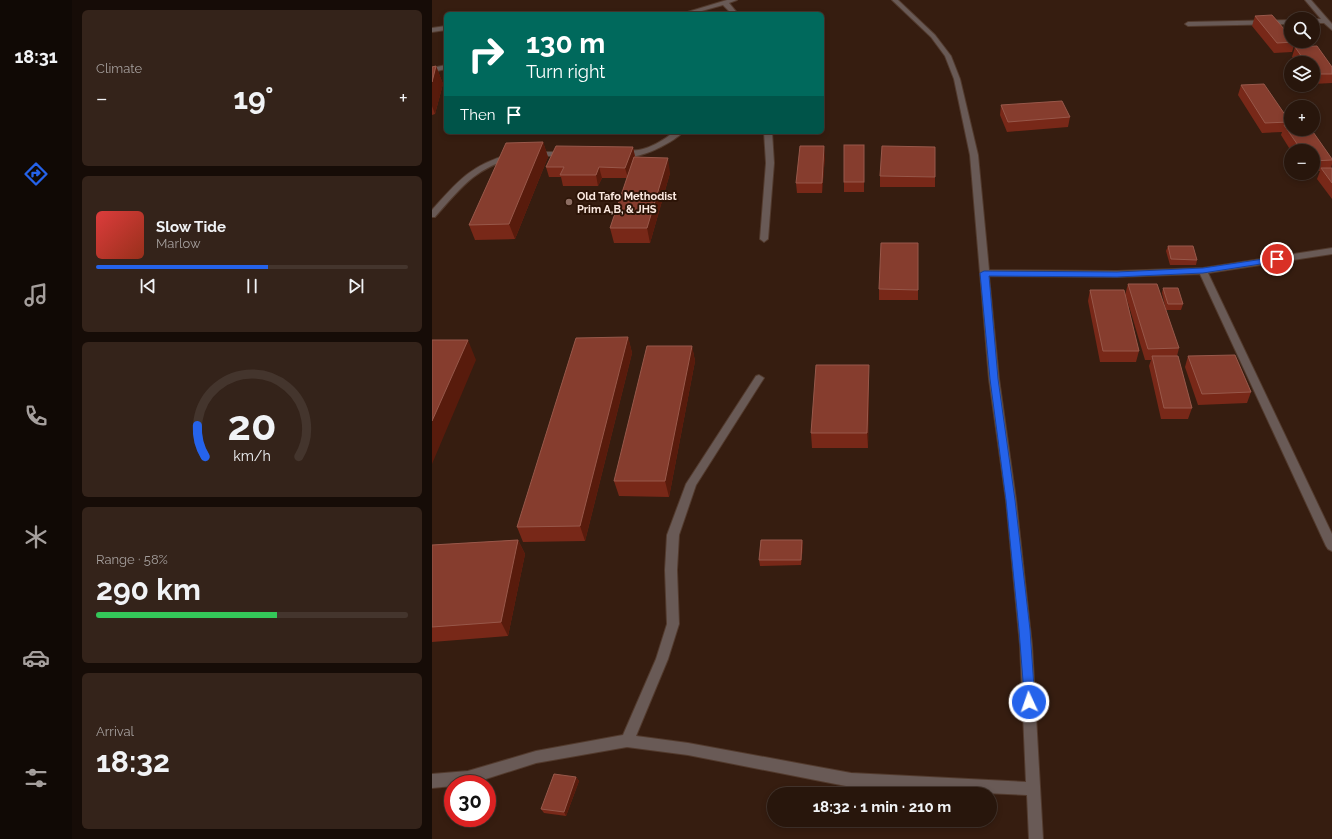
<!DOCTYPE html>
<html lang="en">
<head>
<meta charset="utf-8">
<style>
  :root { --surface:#28160c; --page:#34231a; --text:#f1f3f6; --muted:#a59f9d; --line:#44352d; --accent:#2563eb }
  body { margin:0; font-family:Raleway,sans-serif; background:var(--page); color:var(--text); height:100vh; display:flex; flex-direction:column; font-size:15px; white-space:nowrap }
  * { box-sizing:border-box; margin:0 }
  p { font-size:13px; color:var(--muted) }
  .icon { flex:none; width:22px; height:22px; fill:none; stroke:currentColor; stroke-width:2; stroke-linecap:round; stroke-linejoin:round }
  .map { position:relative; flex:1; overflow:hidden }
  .panel { display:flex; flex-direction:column; gap:10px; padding:10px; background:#160c07; width:360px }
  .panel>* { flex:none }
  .guide { position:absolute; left:12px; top:12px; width:380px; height:122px; border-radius:6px; box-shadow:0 2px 6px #0003,0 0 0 1px var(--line); background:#00695c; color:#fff; overflow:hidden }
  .buttons { position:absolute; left:852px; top:12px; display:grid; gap:8px }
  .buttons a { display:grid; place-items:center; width:36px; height:36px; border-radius:50%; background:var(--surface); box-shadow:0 2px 6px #0003,0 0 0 1px var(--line); font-size:20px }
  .speed { position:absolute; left:12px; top:775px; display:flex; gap:8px; font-size:20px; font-weight:700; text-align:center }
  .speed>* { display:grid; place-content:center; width:52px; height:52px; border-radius:50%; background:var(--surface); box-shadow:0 2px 6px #0003,0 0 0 1px var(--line); line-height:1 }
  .speed .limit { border:6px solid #d22; background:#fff; color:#111 }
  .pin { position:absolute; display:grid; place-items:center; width:34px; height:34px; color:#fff; margin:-17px; border:2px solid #fff; border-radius:50%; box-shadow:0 1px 4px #0007 }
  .me { position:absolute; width:44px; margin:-22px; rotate:357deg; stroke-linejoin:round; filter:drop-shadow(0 0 3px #0008) }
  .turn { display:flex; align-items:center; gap:14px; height:84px; padding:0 16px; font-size:18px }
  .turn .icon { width:52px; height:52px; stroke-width:2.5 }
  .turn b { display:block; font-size:28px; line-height:34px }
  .then { display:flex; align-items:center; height:38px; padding:0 16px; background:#0003; gap:8px; font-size:15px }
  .big { font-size:30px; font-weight:700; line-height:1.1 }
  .panel .card { flex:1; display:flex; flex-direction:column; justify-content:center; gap:6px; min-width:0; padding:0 14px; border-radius:6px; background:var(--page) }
  .panel .dial { align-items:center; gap:0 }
  .dial svg { height:104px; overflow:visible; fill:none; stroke:var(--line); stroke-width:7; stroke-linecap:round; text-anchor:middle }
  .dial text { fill:var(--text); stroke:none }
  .song { display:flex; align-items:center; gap:12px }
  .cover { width:48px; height:48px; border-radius:6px; background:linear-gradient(135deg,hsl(0 70% 55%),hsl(10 70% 35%)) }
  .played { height:4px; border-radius:2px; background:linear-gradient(90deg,var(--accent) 55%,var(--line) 55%) }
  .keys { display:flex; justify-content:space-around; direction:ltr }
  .heat { display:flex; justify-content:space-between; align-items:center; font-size:22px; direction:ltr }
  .charge { height:6px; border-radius:3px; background:linear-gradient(90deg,#34c759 58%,var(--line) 0) }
  .trip { position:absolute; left:335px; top:787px; width:230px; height:40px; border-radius:20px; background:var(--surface); box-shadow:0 2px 6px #0003,0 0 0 1px var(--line); font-weight:700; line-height:40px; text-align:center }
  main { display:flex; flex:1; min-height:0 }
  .tabs { display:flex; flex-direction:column; width:72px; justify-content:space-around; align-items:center; background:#100905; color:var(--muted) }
  .tabs .icon { width:28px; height:28px }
  .tabs .current { color:var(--accent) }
  .tabs b { font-size:18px; color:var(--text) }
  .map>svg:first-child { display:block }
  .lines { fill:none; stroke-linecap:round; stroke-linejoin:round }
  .minor-casing { stroke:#523a2d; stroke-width:2 }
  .minor { fill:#695a56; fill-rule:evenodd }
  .wall { fill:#782818 }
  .shaded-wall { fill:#581b0c }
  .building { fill:#863d2e; stroke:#98584a }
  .route { fill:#2563eb; stroke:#184099 }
  .education-dot { fill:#8d6e63; stroke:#2c1407; stroke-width:1.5 }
  .labels { text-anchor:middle; stroke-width:4; stroke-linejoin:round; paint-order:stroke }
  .far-poi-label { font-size:11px; font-weight:bold; fill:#fbe9e0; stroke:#2c1407; text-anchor:start }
</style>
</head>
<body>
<main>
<nav class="tabs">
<b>18:31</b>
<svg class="icon current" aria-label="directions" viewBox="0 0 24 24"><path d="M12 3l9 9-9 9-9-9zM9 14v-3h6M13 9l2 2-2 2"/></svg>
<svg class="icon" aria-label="music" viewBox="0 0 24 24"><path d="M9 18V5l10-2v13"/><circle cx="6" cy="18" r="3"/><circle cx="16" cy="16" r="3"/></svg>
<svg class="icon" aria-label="phone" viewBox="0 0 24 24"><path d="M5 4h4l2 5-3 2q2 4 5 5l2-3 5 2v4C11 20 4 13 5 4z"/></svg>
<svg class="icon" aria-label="climate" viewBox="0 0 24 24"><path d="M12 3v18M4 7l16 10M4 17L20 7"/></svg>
<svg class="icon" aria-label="car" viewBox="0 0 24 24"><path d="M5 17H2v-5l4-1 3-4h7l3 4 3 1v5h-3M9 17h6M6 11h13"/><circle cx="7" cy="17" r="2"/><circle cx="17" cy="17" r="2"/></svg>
<svg class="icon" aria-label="filters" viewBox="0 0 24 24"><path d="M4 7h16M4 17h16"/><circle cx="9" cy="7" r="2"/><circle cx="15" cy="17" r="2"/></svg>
</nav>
<section class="panel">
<div class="card"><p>Climate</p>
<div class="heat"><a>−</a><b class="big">19°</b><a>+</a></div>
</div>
<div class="card">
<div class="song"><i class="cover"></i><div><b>Slow Tide</b><p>Marlow</p></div></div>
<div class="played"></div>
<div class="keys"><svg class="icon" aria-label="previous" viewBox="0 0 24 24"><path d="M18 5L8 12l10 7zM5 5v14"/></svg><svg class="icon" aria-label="pause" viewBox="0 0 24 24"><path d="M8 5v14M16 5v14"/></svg><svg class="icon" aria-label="next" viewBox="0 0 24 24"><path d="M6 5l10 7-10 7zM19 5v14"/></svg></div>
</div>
<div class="card dial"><svg viewBox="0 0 100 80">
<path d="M14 69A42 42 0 1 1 86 69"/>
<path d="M14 69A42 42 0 0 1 8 45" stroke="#2563eb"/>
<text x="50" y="56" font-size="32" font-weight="700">20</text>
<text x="50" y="72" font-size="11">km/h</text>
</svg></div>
<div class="card"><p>Range · 58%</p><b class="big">290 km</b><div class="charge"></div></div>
<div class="card"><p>Arrival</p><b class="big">18:32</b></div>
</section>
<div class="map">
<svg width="900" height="839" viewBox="0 0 900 839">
  <rect width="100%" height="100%" fill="#361d10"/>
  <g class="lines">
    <g class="minor-casing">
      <g id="minor">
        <path d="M295 0H305L297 3 306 14H300L291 5 259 14H249Z"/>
        <path d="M460 0H466L503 35 519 56 528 79 546 155 557 270 685 271 771 268 900 248V254L776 273 900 534V551L896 549 894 546 768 274 685 277 557 276 567 379 584 500 600 645 611 839H597L595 795 419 787 256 755 195 747 104 763 38 784H21V786L0 788V774L36 771 104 751 191 735 224 659 235 624 233 570 235 535 254 484 324 376 327 375 332 378 264 485 247 535 245 570 247 624 236 659 204 736 256 743 419 773 594 782 588 645 574 500 557 379 538 155 522 79 513 56 499 37Z"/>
        <path d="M873 0H879L900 24V30L892 23H881V19H889Z"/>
        <path d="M859 20V24L756 26 753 24 756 22Z"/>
        <path d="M14 26V30L0 32V28Z"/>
        <path d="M14 65V69L0 72V68Z"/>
        <path d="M242 132H251C241 143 199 165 185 154 191 149 203 152 211 149 222 146 233 139 242 132Z"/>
        <path d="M332 132H340L342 163 336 239 332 242 328 239 334 163Z"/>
        <path d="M98 152H133L137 154 133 156H98Z"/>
        <path d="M79 154H82V158C43 168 29 188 3 217H0V210C26 181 40 164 79 154Z"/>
      </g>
    </g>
    <use href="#minor" class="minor"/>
  </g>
  <g class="wall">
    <path d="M823 16 863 42 860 52 842 53 820 26Z"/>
    <path d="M863 47 900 67V83L881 84V63H865L860 57Z"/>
    <path d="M4 66 11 84 3 114 0 115V67Z"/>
    <path d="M809 85 858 122 857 125 900 159V164L899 168H900V199L885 179 888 171H881V151H859L849 135 850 132 830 133 806 95Z"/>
    <path d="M569 105 638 117 636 127 575 132 568 115Z"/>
    <path d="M111 142 116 157 83 239 43 240 37 225Z"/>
    <path d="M432 145V192H412V182Z"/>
    <path d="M201 147 203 157 238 173 218 243H182L178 228 195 178H170L166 186H131L129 177H117L114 167Z"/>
    <path d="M393 156 390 193H365L364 183Z"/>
    <path d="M448 176 503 177V187H448Z"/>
    <path d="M736 246 765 260 764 265H738L734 251Z"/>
    <path d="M696 284 747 348 745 356 760 408 756 419H729L717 366 719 360H713L694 296 707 351 704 362H668L656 301 658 290 693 295Z"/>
    <path d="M731 288 751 304 749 310H734L730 293Z"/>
    <path d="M447 289 486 290V300H447Z"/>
    <path d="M196 337 200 353 153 541 91 542 85 527Z"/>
    <path d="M260 346 263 361 237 497 187 496 182 481Z"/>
    <path d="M756 356 819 392 815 403 766 405 753 367Z"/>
    <path d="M437 380 436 448H380L379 433Z"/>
    <path d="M86 540 93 554 76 636 0 642V545Z"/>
    <path d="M370 540 371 545 369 565 328 566 327 560Z"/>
    <path d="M144 777 147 781 134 816 112 813 109 809Z"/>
  </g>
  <g class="shaded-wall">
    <path d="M4 66 11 84 3 114 0 106V82Z"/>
    <path d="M111 142 116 157 83 239 77 224Z"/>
    <path d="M392 146 393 156 390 193V183Z"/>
    <path d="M201 147 203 157 196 178 193 168Z"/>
    <path d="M236 158 238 173 218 243 215 228Z"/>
    <path d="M167 167 170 178 166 186 164 175Z"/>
    <path d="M196 337 200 353 153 541 148 526Z"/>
    <path d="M36 340 44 360 0 464V421Z"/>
    <path d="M260 346 263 361 237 497 233 481Z"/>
    <path d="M437 365V380L436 448 435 433Z"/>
    <path d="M86 540 93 554 76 636 69 622Z"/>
    <path d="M370 540 371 545 369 565V560Z"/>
    <path d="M144 777 147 781 134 816 132 812Z"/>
  </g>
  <g class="building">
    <path d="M840 15 859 37V41H862L863 42 845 43 823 16Z"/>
    <path d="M885 46 900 67V74H882L881 73V63H874L863 47Z"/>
    <path d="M4 66 0 82V67Z"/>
    <path d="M832 84 858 122 833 123 809 85Z"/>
    <path d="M630 101 638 117 576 122 569 105Z"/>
    <path d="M852 125H859V129H879L900 159V160L881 161V151H870Z"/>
    <path d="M111 142 77 224 37 225 74 143Z"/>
    <rect x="412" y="145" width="20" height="37"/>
    <path d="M124 146 201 147 193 168 167 167 164 175H128L132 167H114Z"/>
    <path d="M368 146H392L390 183H364Z"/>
    <path d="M450 146 503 147V177L448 176Z"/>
    <path d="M202 157 236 158 215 228H178Z"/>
    <path d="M889 168H900V183Z"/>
    <path d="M449 243H486V290L447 289Z"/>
    <path d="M736 246H761L765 260 739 259Z"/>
    <path d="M696 284H725L747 348 716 349Z"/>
    <path d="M731 288H746L751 304H736Z"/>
    <path d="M658 290H692L707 351H671Z"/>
    <path d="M196 337 148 526 85 527 144 338Z"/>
    <path d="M0 340H36L0 421Z"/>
    <path d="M215 346H260L233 481H182Z"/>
    <path d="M803 355 819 392 770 394 756 356Z"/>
    <path d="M720 356H746L760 408H732Z"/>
    <path d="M384 365H437L435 433H379Z"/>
    <path d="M86 540 69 622 0 627V545Z"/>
    <path d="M329 540H370L369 560H327Z"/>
    <path d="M122 774 144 777 132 812 109 809Z"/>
  </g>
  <path class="route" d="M845 257 848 258V261L771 273 685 277 557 276 566 379 583 500 598 630 603 702 601 706 597 708 593 706 587 630 574 500 558 379 548 273 552 271 685 272 771 268Z"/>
  <circle class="education-dot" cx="137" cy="202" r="4"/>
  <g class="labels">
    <g class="far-poi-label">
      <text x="145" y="200">Old Tafo Methodist<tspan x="145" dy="13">Prim A,B, &amp; JHS</tspan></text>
    </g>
  </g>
</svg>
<div class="buttons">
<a><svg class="icon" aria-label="search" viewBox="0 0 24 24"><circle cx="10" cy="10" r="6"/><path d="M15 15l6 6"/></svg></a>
<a><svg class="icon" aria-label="layers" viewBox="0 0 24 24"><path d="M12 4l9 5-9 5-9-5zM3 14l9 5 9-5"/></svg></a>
<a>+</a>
<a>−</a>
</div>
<div class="speed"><div class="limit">30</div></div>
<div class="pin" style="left:845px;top:259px;background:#d93025"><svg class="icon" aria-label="arrive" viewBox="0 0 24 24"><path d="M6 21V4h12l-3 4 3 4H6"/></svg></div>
<svg class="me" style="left:597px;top:702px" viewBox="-20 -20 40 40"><circle r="17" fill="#2563eb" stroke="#fff" stroke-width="3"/><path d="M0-11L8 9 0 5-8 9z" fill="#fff"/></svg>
<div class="trip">18:32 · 1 min · 210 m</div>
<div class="guide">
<div class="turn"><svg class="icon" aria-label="right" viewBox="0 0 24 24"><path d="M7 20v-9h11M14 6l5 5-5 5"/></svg><div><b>130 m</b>Turn right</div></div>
<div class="then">Then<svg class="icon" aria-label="arrive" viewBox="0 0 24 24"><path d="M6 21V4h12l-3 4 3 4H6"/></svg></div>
</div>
</div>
</main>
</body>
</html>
